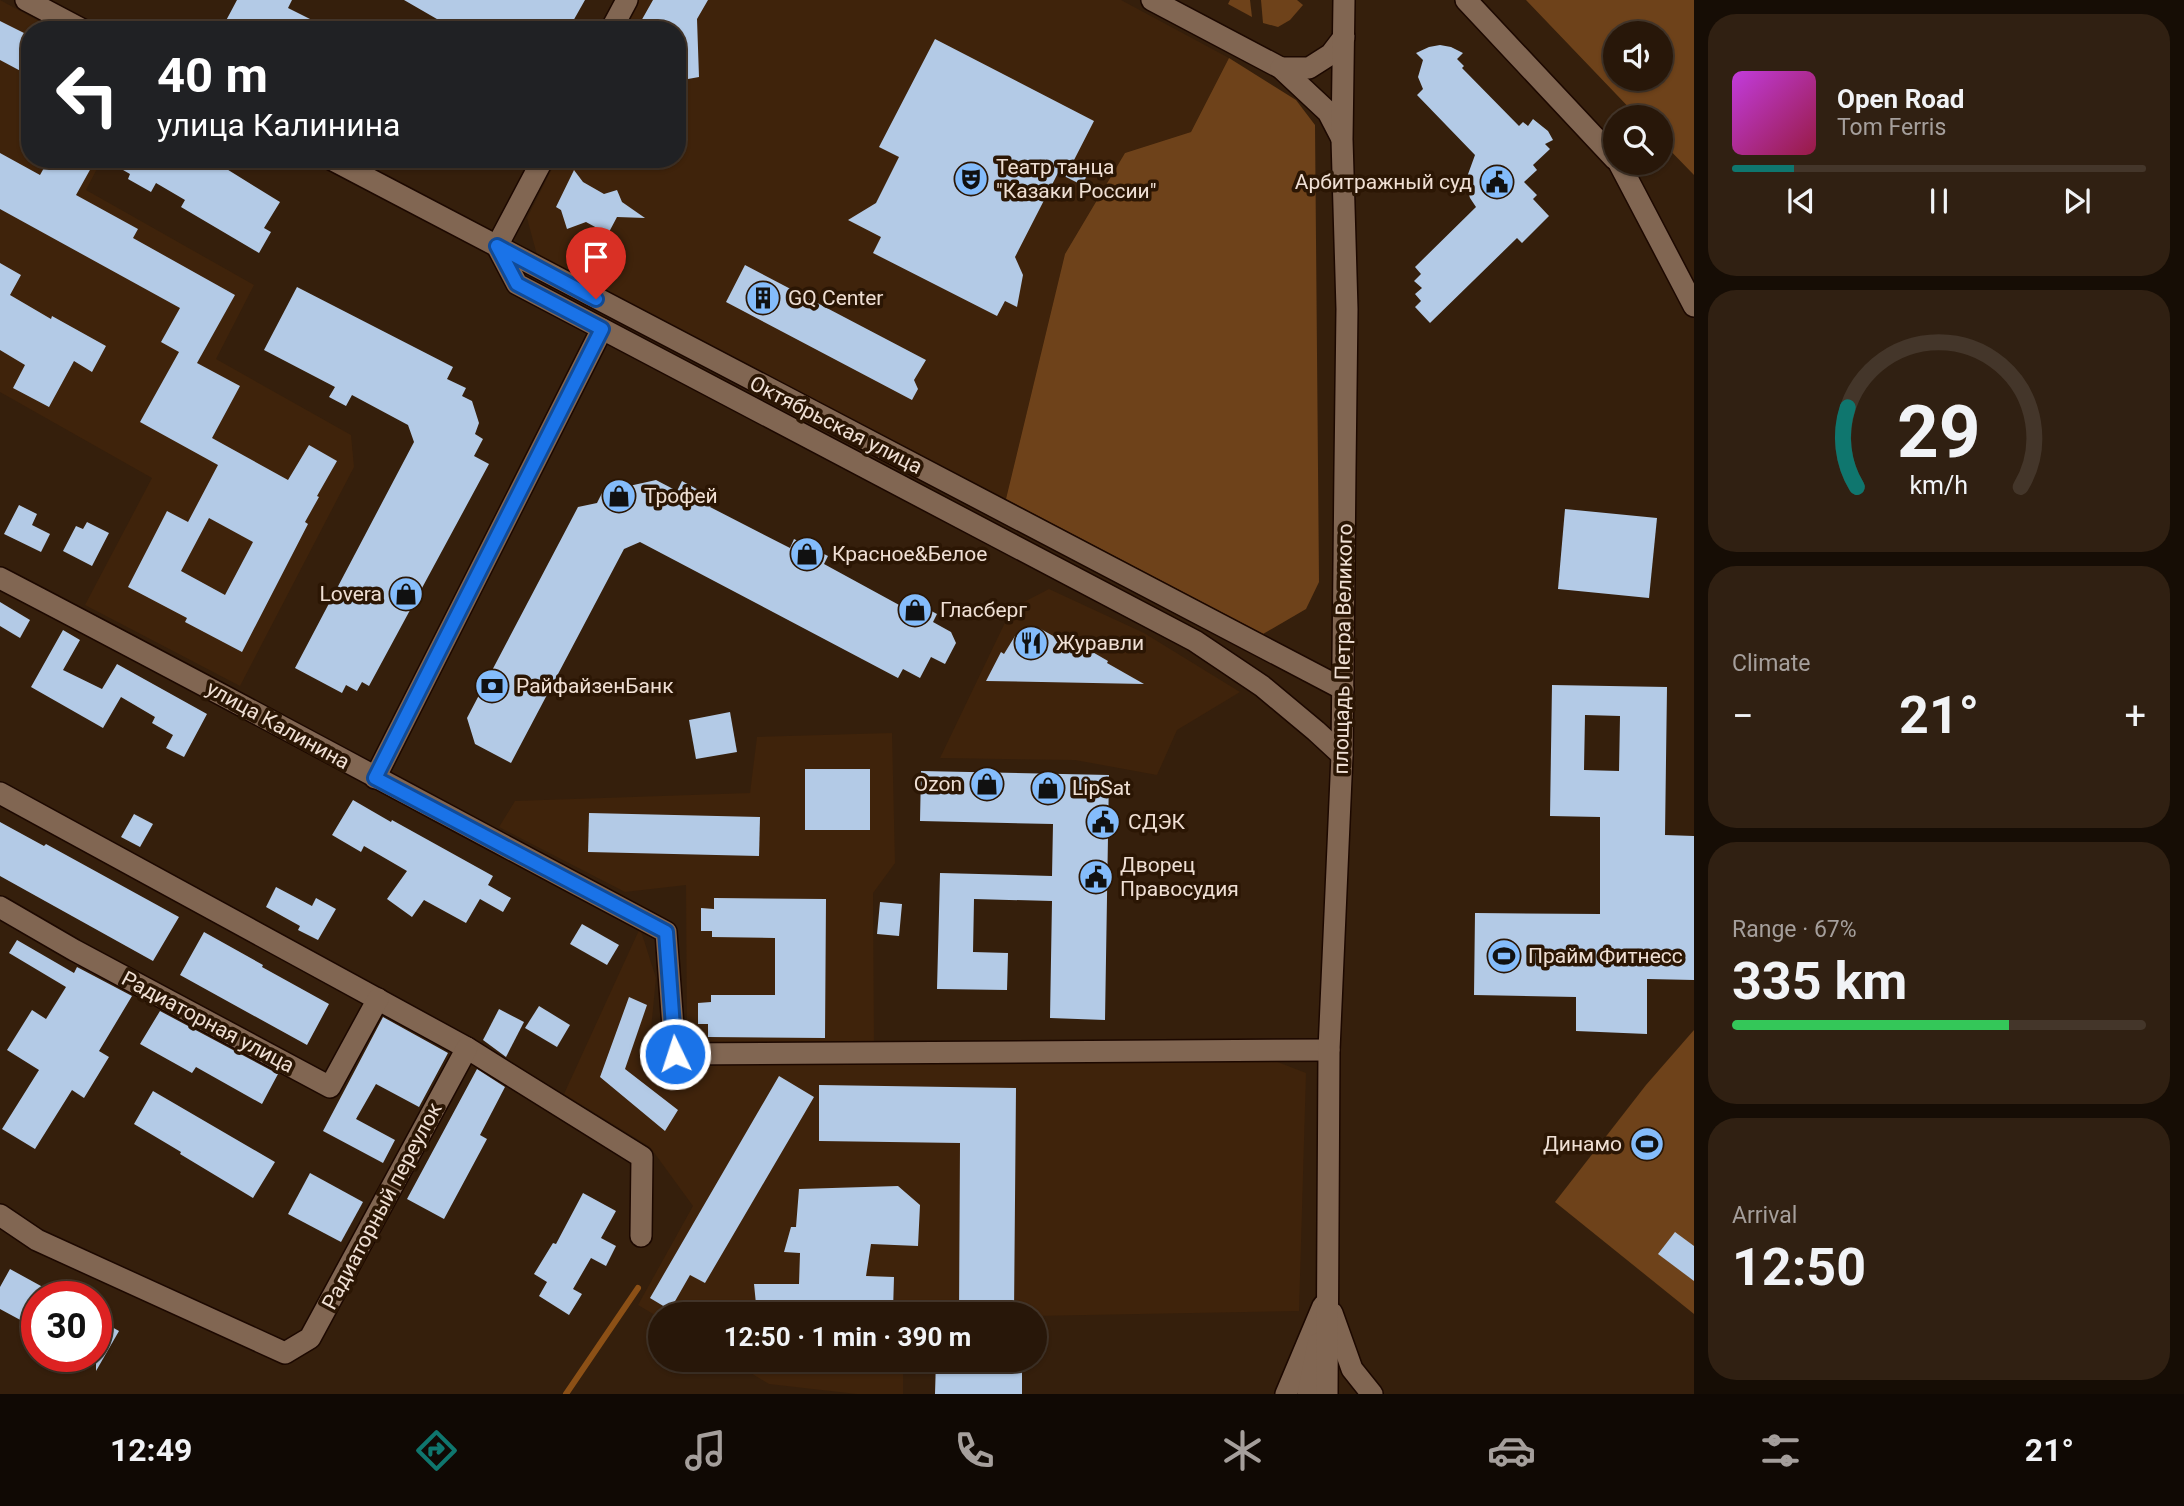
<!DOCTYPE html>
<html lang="en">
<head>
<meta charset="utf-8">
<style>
  :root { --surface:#281709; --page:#302012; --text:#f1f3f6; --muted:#a59f9c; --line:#44362a; --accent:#0f766e }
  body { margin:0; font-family:Roboto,sans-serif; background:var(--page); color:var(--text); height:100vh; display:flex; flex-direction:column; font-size:26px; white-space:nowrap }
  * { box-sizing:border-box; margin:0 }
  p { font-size:23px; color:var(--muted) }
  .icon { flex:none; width:38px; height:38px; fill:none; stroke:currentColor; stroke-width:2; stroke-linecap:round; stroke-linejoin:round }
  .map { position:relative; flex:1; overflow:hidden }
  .drawer { display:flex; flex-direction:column; gap:14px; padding:14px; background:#160d05; width:490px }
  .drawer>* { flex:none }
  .hud { position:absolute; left:21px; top:21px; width:665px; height:147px; border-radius:28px; box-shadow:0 2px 5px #0004,0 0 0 2px var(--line); background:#202124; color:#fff; overflow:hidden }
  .fabs { position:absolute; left:1603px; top:21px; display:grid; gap:14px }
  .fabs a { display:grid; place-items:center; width:70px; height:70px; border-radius:50%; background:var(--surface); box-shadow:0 2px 5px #0004,0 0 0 2px var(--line); font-size:35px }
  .speed { position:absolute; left:21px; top:1281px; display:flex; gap:14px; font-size:35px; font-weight:700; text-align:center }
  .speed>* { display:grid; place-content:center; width:91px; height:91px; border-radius:50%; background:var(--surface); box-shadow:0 2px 5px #0004,0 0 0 2px var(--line); line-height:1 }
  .speed .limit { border:10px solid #d22; background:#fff; color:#111 }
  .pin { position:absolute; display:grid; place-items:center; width:60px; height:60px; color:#fff; margin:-72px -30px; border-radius:50% 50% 50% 0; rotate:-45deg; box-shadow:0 0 7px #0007 }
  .pin .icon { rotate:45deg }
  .me { position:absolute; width:77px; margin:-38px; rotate:356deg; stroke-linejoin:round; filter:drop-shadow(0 0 5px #0008) }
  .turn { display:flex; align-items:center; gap:24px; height:147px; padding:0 21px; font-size:32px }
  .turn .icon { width:91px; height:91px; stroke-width:2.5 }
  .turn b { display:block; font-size:49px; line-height:60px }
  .big { font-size:52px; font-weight:700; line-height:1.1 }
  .drawer .card { flex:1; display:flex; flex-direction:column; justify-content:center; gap:10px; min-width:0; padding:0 24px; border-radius:28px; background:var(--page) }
  .drawer .dial { align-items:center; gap:0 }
  .dial svg { height:182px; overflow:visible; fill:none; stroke:var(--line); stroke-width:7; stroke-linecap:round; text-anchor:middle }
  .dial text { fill:var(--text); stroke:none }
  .song { display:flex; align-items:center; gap:21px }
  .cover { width:84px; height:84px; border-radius:10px; background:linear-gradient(135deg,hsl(290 70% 55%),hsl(340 70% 35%)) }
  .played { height:7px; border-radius:4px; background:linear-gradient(90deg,var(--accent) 15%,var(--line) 15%) }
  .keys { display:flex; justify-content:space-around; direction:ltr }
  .heat { display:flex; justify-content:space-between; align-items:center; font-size:38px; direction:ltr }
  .charge { height:10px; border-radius:5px; background:linear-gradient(90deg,#34c759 67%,var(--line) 0) }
  .trip { position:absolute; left:648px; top:1302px; width:399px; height:70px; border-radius:35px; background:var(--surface); box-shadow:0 2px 5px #0004,0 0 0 2px var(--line); font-weight:700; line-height:70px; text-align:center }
  .tab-bar { display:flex; height:112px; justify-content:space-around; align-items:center; background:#100904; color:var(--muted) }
  .tab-bar .icon { width:49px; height:49px }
  .tab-bar .selected { color:var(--accent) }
  .tab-bar b { font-size:32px; color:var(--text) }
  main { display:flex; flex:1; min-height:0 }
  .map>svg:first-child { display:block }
  .built { fill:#3f230b }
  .green { fill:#6e421a; fill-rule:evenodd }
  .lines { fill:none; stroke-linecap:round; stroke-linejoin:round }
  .stream { stroke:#8c5016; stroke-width:6 }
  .building { fill:#b3cae6; fill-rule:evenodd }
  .street-casing { stroke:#1c0800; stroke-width:24 }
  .secondary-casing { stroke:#1c0800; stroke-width:24 }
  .street { stroke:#816652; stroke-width:21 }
  .secondary { stroke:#816652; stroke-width:21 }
  .route-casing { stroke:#114b97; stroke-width:18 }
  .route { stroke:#1a73e8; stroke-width:12 }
  .labels { text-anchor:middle; stroke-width:7; stroke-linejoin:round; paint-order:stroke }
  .poi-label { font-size:21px; fill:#efdfd4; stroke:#2b1604; text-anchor:start }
  .street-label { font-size:21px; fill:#efdfd4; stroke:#2b1604 }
</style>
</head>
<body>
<main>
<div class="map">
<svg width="1694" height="1394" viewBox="0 0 1694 1394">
  <rect width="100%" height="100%" fill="#351f0c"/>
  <g class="built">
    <path d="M0 0 55 30H30V159H102L86 190 254 285 216 359 351 435 354 467 240 686 85 605 152 478 0 392Z"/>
    <path d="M638 0H1121L1229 58 1191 132 1125 153 1065 254 1006 499 537 255 527 218 557 159H677V30H623Z"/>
    <path d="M1049 589 1144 633 1240 692 1177 730 1157 775 1075 760 940 758 1012 608Z"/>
    <path d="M892 733 895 863 873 893 874 1045 687 1044 686 885 625 892 499 827 515 801 750 793 757 737Z"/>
    <path d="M640 928 656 978 648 1060 738 1065 1275 1061 1306 1073 1299 1311 1034 1316V1314H660V1318L638 1305 693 1206 650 1147 564 1094Z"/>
    <path d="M729 1360H903V1394H857L769 1384Z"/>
  </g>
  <g class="green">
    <path d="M1230 0H1250L1252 17 1228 4Z"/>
    <path d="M1261 0H1297L1303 5 1290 20 1278 27 1263 23Z"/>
    <path d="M1526 0H1694V175L1661 141V117H1638ZM1615 33H1661V79H1615Z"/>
    <path d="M1229 58 1296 100 1315 125 1319 582 1306 609 1263 634 1006 499 1065 254 1125 153 1191 132Z"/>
    <path d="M1694 1030V1314L1555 1202 1646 1085Z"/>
  </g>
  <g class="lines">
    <path class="stream" d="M566 1394 638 1288"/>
  </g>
  <g class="building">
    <path d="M237 0H292L288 8 332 30H221Z"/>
    <path d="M404 0H585L568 30H462L451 23 449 26Z"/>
    <path d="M653 0H708L697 19 699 77 677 81V30H636Z"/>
    <path d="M0 21 30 36V76L0 60Z"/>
    <path d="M935 39 1094 121 1073 162 1090 170 1082 185 1058 173 1015 257 1023 275 1017 307 1005 301 997 316 873 253 881 237 848 220 876 203 899 157 879 147Z"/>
    <path d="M1440 45 1451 47 1463 53 1457 59 1464 66 1462 68 1519 126 1523 122 1528 126 1533 119 1548 131 1553 140 1545 144 1550 149 1533 165 1537 170 1524 182 1537 195 1533 199 1549 216 1522 243 1517 238 1430 323 1415 307 1421 301 1415 294 1422 288 1414 281 1421 274 1415 267 1476 207 1470 198 1467 188V177L1475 155 1417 95 1423 89 1418 77 1423 60 1416 53 1429 47Z"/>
    <path d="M0 153 40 175 49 159H96L76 195 138 229 133 238 235 295 197 363 240 386 212 438 288 480 309 445 337 461 317 496 319 497 305 522 308 524 242 652 185 622 187 618 128 587 167 511 188 522 218 465 140 422 179 352 161 342 180 308 0 209ZM209 518 253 542 225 595 181 571Z"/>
    <path d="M104 159H205L216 165 217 163 280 202 264 228 271 232 259 253 181 207 185 200 156 183 151 192 128 179 130 174Z"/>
    <path d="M574 170 583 182 604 194 617 190 622 202 645 218 617 217 608 234 586 222 567 229 561 210 556 207Z"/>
    <path d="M0 263 21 275 10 295 51 319 52 316 106 346 92 372 74 361 49 407 13 388 25 365 0 350Z"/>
    <path d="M745 265 926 360 914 380 918 389 912 400 726 302Z"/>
    <path d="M297 287 453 367 447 379 466 388 462 396 472 401 479 423 475 434 483 439 474 456 489 464 369 686 362 682 357 691 346 685 342 693 295 668 414 442 408 425 352 395 346 406 329 397 335 387 264 350Z"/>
    <path d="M656 480 677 491 682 481 715 499 710 507 790 548 794 539 828 556 824 564 901 606 905 597 937 614 933 622 951 632 956 643 945 664 931 657 920 678 903 669 898 678 640 542 624 549 511 763 475 744 467 718 578 507 597 503 605 487 622 482 629 486Z"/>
    <path d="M19 505 37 514 32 525 50 534 41 552 4 534Z"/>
    <path d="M1565 509 1657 518 1649 598 1558 589Z"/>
    <path d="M87 522 109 533 92 566 63 551 76 526 83 529Z"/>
    <path d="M0 602 30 620 20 638 0 626Z"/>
    <path d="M1039 628 1055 637 1058 632 1108 661 1107 663 1144 684 986 681 1001 652 1004 654 1015 636Z"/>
    <path d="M63 630 80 640 63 670 102 689 117 664 207 714 184 757 166 748 173 735 152 723 155 717 121 697 103 728 31 687Z"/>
    <path d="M1552 685 1667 687 1665 835 1694 836V980L1647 979V1034L1576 1031V997L1474 995 1475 913 1600 914V817L1550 816ZM1585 715 1620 716 1619 771 1584 770Z"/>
    <path d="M730 712 737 752 696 759 689 720Z"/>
    <rect x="805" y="769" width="65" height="61"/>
    <path d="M921 771 1109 775 1105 1020 1050 1018 1052 901 974 899 973 952 1008 953 1007 990 937 989 940 873 1052 876 1053 824 920 821Z"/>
    <path d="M353 800 391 822 392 820 493 876 488 885 511 898 503 912 480 899 466 923 424 900 412 917 387 899 407 871 364 846 361 852 332 835Z"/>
    <path d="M589 813 760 817 759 856 588 852Z"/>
    <path d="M134 814 153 824 140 847 121 837Z"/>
    <path d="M0 822 44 846 46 844 179 917 153 961 0 876Z"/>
    <path d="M276 887 312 906 316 898 336 909 318 940 298 930 300 926 266 907Z"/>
    <path d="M714 898 826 899 825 1038 708 1037V1024H698V1003L711 1002V995H775V938L712 937V931H701V908L714 909Z"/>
    <path d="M880 902 902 904 899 936 877 934Z"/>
    <path d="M582 924 619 945 607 965 570 944Z"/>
    <path d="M204 932 263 965 262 967 329 1004 307 1045 180 975Z"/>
    <path d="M17 940 74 973 77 967 132 996 99 1051 109 1057 84 1098 72 1090 35 1149 2 1129 39 1070 7 1050 32 1010 46 1019 66 987 9 953Z"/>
    <path d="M629 997 647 1005 625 1069 678 1110 665 1131 600 1077Z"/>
    <path d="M539 1006 570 1025 557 1047 525 1028Z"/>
    <path d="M499 1009 524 1022 506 1057 483 1040Z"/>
    <path d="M160 1011 278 1074 262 1104 196 1067 192 1073 140 1044Z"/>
    <path d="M383 1017 448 1053 419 1107 376 1084 356 1119 395 1140 383 1163 323 1131Z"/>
    <path d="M477 1069 505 1087 480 1135 487 1139 444 1219 407 1199Z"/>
    <path d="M779 1076 814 1097 705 1283 690 1275 670 1310 650 1298Z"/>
    <path d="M819 1085 1016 1088 1014 1314H959L960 1143 819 1141Z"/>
    <path d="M153 1091 275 1162 253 1198 180 1154 181 1152 134 1124Z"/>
    <path d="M310 1173 363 1202 341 1242 288 1214Z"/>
    <path d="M898 1186 920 1205 918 1246 871 1244 866 1276 894 1277 893 1311 781 1307V1314H757L754 1284H799L800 1253 784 1252 791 1227H796L799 1189Z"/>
    <path d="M583 1193 616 1211 601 1238 616 1246 606 1266 591 1258 573 1289 582 1294 569 1315 539 1296 547 1282 534 1274 553 1243 556 1244Z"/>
    <path d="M1675 1232 1694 1246V1281L1658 1254Z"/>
    <path d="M10 1269 61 1297H37V1329L0 1309V1287Z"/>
    <path d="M96 1318 119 1331 96 1371Z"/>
    <path d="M936 1360H1022V1394H935Z"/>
  </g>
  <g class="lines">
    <g class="street-casing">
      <g id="street">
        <path d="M1466 0 1615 159"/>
        <path d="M611 30 627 0"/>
        <path d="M543 159 497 246 517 284 1195 641 1262 686 1316 731 1342 755"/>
        <path d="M1619 163 1694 306"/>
        <path d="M0 578C223 694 444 814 666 932L675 1054 1329 1050"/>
        <path d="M375 778 602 329"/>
        <path d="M0 793 467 1048 642 1157 641 1236"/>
        <path d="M0 907 74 950 330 1087 378 999"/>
        <path d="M0 1215 37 1240 285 1353 310 1338 467 1048"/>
      </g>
    </g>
    <g class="secondary-casing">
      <g id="secondary">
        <path d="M26 0 83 30"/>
        <path d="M1152 0 1281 68 1328 112 1341 137"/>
        <path d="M1281 68H1309L1331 54 1344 37"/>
        <path d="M331 159 1343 689"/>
        <path d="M1332 1313 1352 1369 1372 1394"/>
        <path d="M1286 1394 1323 1306"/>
        <path d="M1308 1394 1318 1344"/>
        <path d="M1327 1394 1329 1050 1342 755 1345 468 1347 309 1342 139 1344 0"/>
      </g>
    </g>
    <use href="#street" class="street"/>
    <use href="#secondary" class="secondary"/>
  </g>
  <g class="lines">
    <g class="route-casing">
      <path id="route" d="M596 299 497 246 517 284 602 329 375 778 666 932 675 1054"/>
    </g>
    <use href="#route" class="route"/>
  </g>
  <defs>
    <g id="theatre-disc" transform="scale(1.75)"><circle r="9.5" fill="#84bcfb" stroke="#2b1604"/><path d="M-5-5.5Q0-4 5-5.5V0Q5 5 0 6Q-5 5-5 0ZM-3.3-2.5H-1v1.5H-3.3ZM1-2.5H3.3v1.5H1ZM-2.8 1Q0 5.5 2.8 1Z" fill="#111"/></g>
    <g id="civic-disc" transform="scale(1.75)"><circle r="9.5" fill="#84bcfb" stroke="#2b1604"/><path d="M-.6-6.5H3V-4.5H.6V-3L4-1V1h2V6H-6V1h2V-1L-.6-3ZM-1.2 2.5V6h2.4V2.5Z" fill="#111"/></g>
    <g id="building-disc" transform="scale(1.75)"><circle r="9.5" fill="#84bcfb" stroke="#2b1604"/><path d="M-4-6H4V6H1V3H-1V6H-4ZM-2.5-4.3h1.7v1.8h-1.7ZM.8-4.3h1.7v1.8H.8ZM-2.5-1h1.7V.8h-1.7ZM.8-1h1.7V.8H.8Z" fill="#111"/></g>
    <g id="shop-disc" transform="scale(1.75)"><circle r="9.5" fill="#84bcfb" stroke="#2b1604"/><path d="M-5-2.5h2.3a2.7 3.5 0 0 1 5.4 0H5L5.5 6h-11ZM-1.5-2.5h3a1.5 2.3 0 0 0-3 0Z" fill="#111"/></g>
    <g id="restaurant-disc" transform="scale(1.75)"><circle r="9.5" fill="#84bcfb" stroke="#2b1604"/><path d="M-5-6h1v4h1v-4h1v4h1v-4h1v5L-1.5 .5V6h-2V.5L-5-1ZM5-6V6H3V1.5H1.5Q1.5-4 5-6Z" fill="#111"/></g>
    <g id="bank-disc" transform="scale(1.75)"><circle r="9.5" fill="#84bcfb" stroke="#2b1604"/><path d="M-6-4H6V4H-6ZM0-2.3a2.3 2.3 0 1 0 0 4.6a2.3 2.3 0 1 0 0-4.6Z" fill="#111"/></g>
    <g id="stadium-disc" transform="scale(1.75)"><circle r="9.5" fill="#84bcfb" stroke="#2b1604"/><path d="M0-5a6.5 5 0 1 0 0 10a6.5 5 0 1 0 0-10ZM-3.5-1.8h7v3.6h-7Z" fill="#111"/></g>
  </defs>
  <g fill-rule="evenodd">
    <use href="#theatre-disc" x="971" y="179"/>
    <use href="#civic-disc" x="1497" y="182"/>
    <use href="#building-disc" x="763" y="298"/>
    <use href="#shop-disc" x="619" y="496"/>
    <use href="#shop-disc" x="807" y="554"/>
    <use href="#shop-disc" x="406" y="594"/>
    <use href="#shop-disc" x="915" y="610"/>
    <use href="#restaurant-disc" x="1031" y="643"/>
    <use href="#bank-disc" x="492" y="686"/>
    <use href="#shop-disc" x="987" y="784"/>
    <use href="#shop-disc" x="1048" y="788"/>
    <use href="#civic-disc" x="1103" y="822"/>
    <use href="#civic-disc" x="1096" y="877"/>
    <use href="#stadium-disc" x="1504" y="956"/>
    <use href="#stadium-disc" x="1647" y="1144"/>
  </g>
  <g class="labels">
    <g class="poi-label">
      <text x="996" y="174">Театр танца<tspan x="996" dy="24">"Казаки России"</tspan></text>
      <text x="1472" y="189" text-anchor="end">Арбитражный суд</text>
      <text x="788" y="305">GQ Center</text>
      <text x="644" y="503">Трофей</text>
      <text x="832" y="561">Красное&amp;Белое</text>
      <text x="382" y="601" text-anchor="end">Lovera</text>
      <text x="940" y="617">Гласберг</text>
      <text x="1056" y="650">Журавли</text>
      <text x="516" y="693">РайфайзенБанк</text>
      <text x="962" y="791" text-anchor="end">Ozon</text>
      <text x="1072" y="795">LipSat</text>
      <text x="1128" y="829">СДЭК</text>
      <text x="1120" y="872">Дворец<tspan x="1120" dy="24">Правосудия</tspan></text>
      <text x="1528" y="963">Прайм Фитнесс</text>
      <text x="1622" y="1151" text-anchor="end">Динамо</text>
    </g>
    <g class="street-label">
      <text transform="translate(836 425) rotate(27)" y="7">Октябрьская улица</text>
      <text transform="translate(1343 649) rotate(-89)" y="7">площадь Петра Великого</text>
      <text transform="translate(278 725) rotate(29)" y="7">улица Калинина</text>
      <text transform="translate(208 1022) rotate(28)" y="7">Радиаторная улица</text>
      <text transform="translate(382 1206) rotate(-62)" y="7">Радиаторный переулок</text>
    </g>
  </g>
</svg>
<div class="fabs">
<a><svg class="icon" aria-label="sound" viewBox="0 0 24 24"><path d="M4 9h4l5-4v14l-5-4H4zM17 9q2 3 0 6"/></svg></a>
<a><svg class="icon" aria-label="search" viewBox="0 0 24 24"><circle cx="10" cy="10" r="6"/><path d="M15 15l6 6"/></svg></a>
</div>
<div class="speed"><div class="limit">30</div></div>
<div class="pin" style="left:596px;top:299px;background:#d93025"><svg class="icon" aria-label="arrive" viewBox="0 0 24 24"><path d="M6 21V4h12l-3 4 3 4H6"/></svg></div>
<svg class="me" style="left:675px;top:1054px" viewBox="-20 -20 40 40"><circle r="17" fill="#1a73e8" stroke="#fff" stroke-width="3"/><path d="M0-11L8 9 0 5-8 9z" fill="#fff"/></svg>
<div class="trip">12:50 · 1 min · 390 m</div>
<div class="hud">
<div class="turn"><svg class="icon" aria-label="left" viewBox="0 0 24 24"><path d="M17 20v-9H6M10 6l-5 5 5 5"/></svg><div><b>40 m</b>улица Калинина</div></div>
</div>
</div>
<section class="drawer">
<div class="card">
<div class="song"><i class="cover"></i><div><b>Open Road</b><p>Tom Ferris</p></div></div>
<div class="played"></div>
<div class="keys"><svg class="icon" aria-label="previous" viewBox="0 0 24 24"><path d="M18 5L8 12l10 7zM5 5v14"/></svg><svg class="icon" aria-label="pause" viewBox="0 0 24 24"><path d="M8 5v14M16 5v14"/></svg><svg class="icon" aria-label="next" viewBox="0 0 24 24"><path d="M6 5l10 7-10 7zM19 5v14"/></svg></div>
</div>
<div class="card dial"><svg viewBox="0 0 100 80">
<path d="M14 69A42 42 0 1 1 86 69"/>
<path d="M14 69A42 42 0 0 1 10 34" stroke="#0f766e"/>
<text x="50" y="56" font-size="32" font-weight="700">29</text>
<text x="50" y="72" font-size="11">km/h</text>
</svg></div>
<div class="card"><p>Climate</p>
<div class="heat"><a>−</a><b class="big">21°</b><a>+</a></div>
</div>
<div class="card"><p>Range · 67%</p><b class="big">335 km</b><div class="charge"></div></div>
<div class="card"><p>Arrival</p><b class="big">12:50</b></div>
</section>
</main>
<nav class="tab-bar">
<b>12:49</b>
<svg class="icon selected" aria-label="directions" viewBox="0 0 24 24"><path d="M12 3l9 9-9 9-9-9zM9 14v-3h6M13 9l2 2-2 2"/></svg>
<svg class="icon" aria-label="music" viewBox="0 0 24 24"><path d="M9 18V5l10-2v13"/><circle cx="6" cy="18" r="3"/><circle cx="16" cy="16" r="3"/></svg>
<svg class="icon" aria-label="phone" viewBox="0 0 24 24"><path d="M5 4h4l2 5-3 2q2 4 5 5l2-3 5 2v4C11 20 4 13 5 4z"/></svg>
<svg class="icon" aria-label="climate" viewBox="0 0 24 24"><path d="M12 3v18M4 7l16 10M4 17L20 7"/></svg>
<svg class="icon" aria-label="car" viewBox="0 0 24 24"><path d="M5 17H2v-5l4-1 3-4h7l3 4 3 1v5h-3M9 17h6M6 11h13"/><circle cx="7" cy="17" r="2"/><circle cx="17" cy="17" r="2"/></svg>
<svg class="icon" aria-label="filters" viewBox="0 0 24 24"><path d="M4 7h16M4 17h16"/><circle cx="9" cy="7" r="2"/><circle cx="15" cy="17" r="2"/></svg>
<b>21°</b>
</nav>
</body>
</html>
